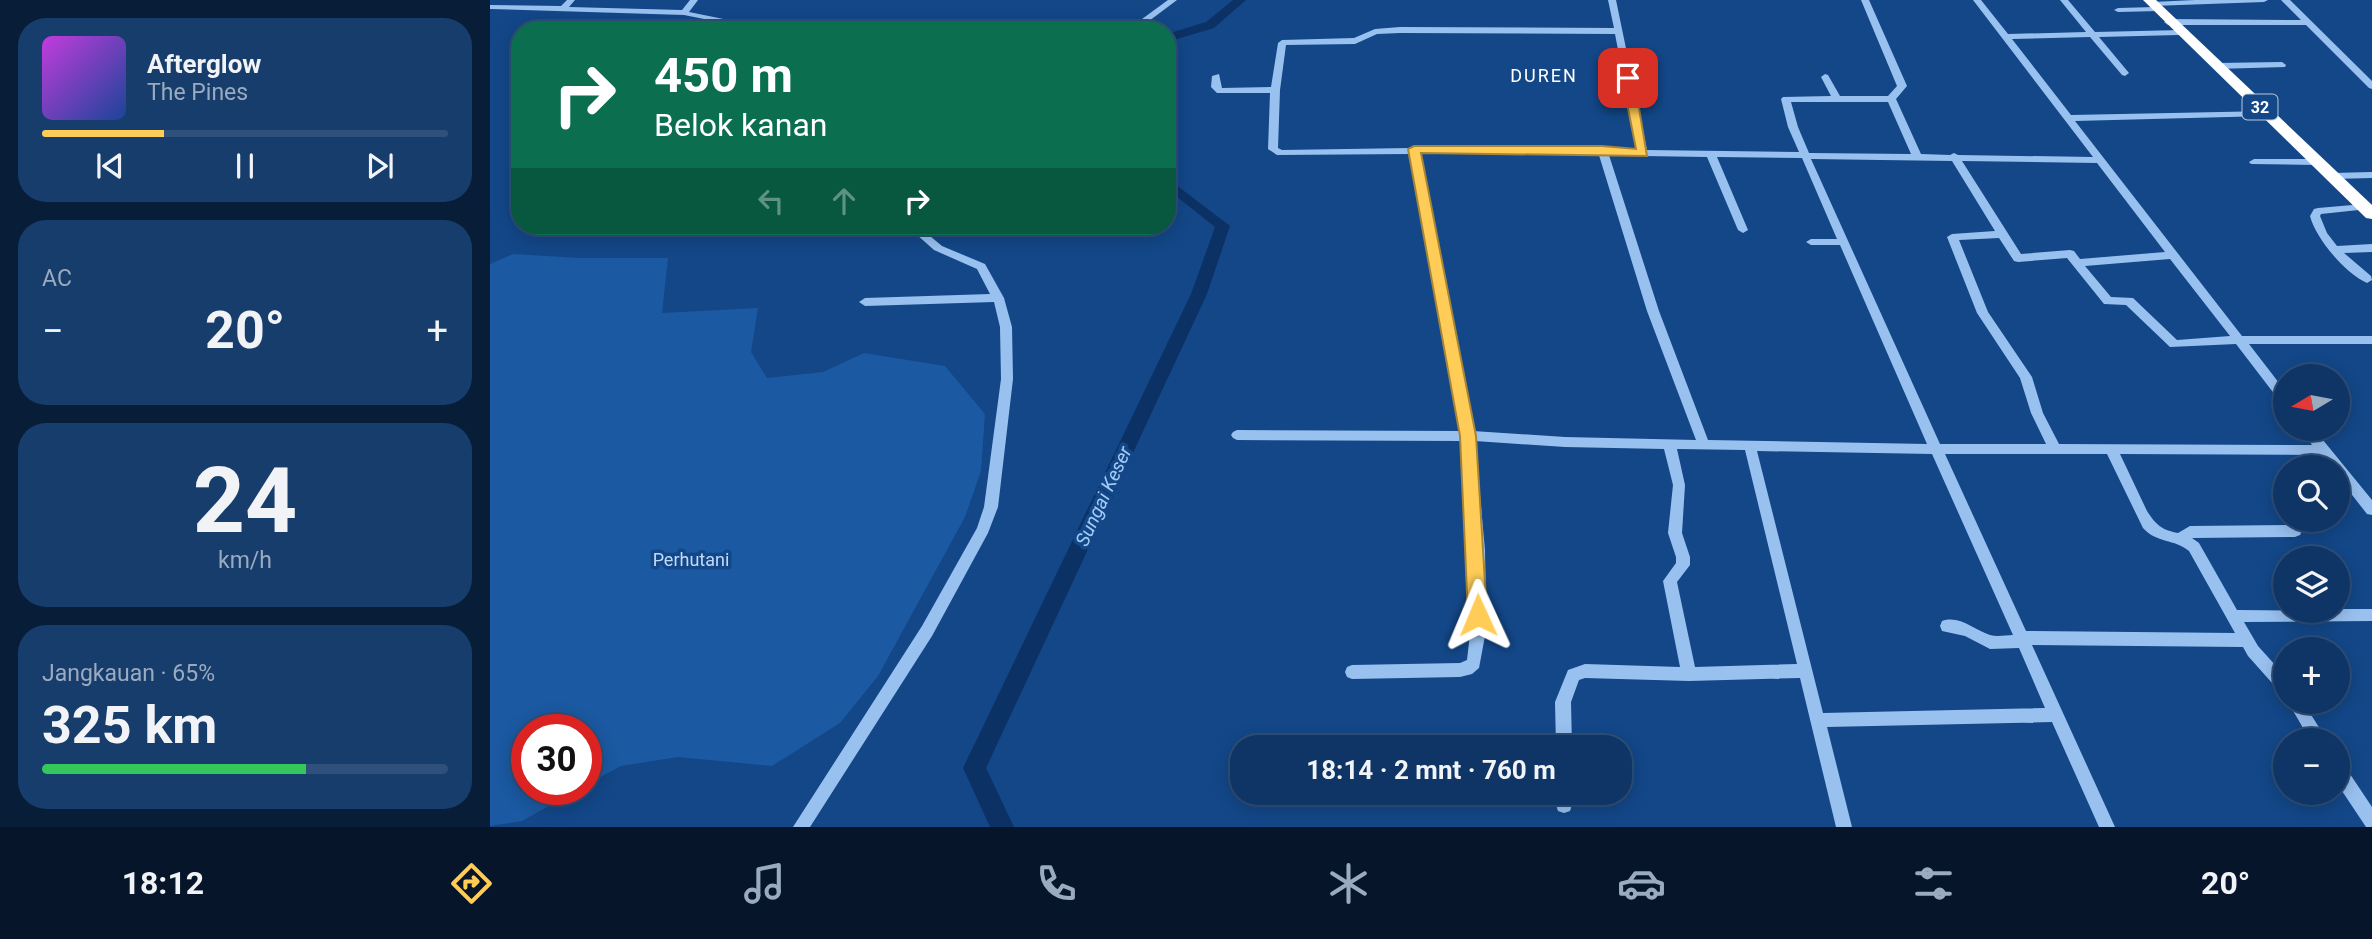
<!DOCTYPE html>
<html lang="id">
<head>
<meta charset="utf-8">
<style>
  :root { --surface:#0e3566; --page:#173d6c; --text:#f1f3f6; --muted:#9babbf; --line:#2e507a; --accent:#ffcd57 }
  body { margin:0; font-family:Roboto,sans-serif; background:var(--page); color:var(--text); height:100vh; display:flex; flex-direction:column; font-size:26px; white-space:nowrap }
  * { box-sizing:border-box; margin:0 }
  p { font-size:23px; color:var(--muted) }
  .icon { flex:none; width:38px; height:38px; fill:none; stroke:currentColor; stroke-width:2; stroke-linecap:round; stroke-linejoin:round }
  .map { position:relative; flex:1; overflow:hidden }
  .panel { display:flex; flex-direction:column; gap:18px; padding:18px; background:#081d38; width:490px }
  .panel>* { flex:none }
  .banner { position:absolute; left:21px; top:21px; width:665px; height:214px; border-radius:28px; box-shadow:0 4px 18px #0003,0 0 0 2px var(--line); background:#0b6e4f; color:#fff; overflow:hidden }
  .needle { width:46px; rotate:260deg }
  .controls { position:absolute; left:1783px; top:364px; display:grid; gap:14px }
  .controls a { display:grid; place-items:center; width:77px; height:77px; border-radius:50%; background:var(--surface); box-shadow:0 4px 18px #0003,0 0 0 2px var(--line); font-size:35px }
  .speed { position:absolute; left:21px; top:714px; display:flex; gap:14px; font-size:35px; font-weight:700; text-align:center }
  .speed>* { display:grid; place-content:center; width:91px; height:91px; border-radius:50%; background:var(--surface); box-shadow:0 4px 18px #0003,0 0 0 2px var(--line); line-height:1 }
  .speed .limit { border:10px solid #d22; background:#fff; color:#111 }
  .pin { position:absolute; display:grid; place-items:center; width:60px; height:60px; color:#fff; margin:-30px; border-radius:14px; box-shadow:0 4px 10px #0006 }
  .me { position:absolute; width:77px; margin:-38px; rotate:359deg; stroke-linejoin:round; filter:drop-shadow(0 0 5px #0008) }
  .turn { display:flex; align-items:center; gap:24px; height:147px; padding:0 28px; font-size:32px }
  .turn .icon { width:91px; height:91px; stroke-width:2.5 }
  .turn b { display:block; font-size:49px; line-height:60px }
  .lanes { display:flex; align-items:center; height:66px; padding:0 28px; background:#0003; justify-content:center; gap:35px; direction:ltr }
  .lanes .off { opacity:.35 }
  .big { font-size:52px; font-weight:700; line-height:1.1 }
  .panel .tile { flex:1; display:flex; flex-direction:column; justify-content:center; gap:10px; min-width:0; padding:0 24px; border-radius:28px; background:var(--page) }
  .panel .dial { align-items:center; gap:0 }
  .dial b { font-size:91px; line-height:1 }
  .song { display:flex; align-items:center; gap:21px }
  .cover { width:84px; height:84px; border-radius:10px; background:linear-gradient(135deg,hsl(290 70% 55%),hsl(220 70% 35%)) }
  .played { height:7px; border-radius:4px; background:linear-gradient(90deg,var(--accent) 30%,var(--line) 30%) }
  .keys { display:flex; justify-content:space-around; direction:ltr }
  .heat { display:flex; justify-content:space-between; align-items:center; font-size:38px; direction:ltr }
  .charge { height:10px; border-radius:5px; background:linear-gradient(90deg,#34c759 65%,var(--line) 0) }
  .trip { position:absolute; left:740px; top:735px; width:402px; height:70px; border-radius:28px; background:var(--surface); box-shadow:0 4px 18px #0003,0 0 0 2px var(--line); font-weight:700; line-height:70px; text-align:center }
  .tabs { display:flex; height:112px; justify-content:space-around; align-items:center; background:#061529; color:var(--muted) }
  .tabs .icon { width:49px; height:49px }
  .tabs .current { color:var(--accent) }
  .tabs b { font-size:32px; color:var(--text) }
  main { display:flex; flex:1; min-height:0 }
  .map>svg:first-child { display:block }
  .green { fill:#1b59a2 }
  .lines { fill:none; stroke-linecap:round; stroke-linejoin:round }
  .river { fill:#0c3265; fill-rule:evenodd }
  .minor { fill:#99c1f0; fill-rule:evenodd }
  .highway { fill:#fff; fill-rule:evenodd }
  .route { fill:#ffcd57; stroke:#a68539; stroke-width:2 }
  .labels { text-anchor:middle; stroke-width:7; stroke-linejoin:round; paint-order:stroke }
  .shield { fill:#134788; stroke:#b8c8db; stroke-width:2 }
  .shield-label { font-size:16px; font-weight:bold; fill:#fff }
  .far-quarter-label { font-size:18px; letter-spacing:2px; fill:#fff; stroke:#134788 }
  .park-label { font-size:18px; fill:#bfdbfb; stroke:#134788 }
  .water-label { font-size:19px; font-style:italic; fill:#a4cbf7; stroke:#134788 }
</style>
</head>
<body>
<main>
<section class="panel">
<div class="tile">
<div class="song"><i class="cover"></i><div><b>Afterglow</b><p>The Pines</p></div></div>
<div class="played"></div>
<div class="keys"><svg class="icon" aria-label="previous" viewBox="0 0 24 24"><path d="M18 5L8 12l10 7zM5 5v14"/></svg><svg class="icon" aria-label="pause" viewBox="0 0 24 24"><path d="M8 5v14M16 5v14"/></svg><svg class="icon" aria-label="next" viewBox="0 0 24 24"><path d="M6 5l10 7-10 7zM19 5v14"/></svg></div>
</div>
<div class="tile"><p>AC</p>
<div class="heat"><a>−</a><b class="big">20°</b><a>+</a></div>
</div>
<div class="tile dial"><b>24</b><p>km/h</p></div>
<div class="tile"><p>Jangkauan · 65%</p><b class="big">325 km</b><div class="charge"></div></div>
</section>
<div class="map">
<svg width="1882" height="827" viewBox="0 0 1882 827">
  <rect width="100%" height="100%" fill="#134788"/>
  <path class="green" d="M23 254 88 258H178L172 313 268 308 261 352 277 378 333 372 374 353 455 366 495 414 491 471 475 517 388 676 350 723 282 766 188 757 131 766 96 785V730H37V789H89L32 821 0 826V264Z"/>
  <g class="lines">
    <g class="river">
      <path d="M743 0H756L724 28 677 42V34L716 22Z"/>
      <path d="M677 178 740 226 717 294 496 768 524 827H500L473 768 701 294 725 227 677 189Z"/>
    </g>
    <g class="minor">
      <path d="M77 0H85L79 7 192 10 200 0H208L199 12 288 30H269L194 15 0 9V5L71 6Z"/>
      <path d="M678 0H687L647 30H637Z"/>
      <path d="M1118 0H1126L1157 150 1309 152 1298 127 1291 99 1293 97 1341 96 1331 77 1335 74 1338 75 1350 96H1398L1407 86 1371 0H1379L1417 86 1406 99 1431 154 1460 155 1464 153 1468 155 1603 157 1483 0H1491L1518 34 1596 32 1570 0H1578L1605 32 1692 30V34L1689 35 1609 37 1639 73 1635 76 1632 75 1600 37 1522 39 1581 115 1780 111 1782 113 1777 116 1585 121 1752 336H1882V344H1759L1796 392V405L1792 404 1746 344 1680 347 1636 305 1614 304 1577 258 1528 262 1524 261 1509 238 1469 240 1498 312 1542 377 1553 413 1569 444 1822 445 1811 429H1824L1882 500V515L1877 514 1848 477V467H1840L1830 455 1630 454 1657 511C1666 525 1672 530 1688 533L1700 526 1805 525 1810 527 1812 531 1810 535 1805 537 1702 538 1709 543 1747 610 1848 611V609H1882V621L1754 622 1768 646 1796 677V695L1791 693 1758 656 1753 647 1542 645 1625 827H1609L1562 722 1337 727 1362 827H1346L1310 678 1199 681 1095 678 1089 680 1081 702 1082 747H1066L1065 702 1078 670 1095 664 1190 667 1173 581 1186 563V557L1178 533 1183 485 1174 449 1075 447 985 441 995 550 996 608 995 636 989 668 982 674 970 677 862 679 857 677 855 672 857 667 862 665 970 663 977 660C987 587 978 514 972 441L747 440 743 438 741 435 743 432 747 430 971 431 920 154 787 155 778 149 780 93H727L721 87 722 76 729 74 732 88 781 87 788 43 792 40 864 38 885 29 910 27 1124 28ZM910 33 1125 34 1147 150 1112 146 928 148 924 146 920 148 792 150 788 148 790 90 796 45 865 44 887 34ZM1301 102H1398L1421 154 1319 153 1308 127ZM1108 152 1157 311 1206 440 1075 437 983 431 930 154ZM1118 152 1153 156 1217 157 1248 230 1253 233 1258 230 1227 157 1312 158 1347 239H1321L1316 242 1321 245H1350L1437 444 1218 440 1169 311ZM1321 159 1462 161 1505 231 1462 234 1457 237 1487 313 1530 378 1541 413 1556 444H1450ZM1472 161 1607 163 1675 252 1590 259 1584 251 1580 250 1531 254ZM1680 259 1740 336 1687 340 1643 298 1621 297 1595 266ZM1187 449 1255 450 1307 664 1205 667 1187 582 1200 565V557L1192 533 1195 485ZM1267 451 1442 454 1523 635C1516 635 1507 637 1500 635 1484 630 1470 615 1452 621L1450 626 1452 631 1475 636 1500 649 1529 648 1555 708 1333 713ZM1455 454H1617L1653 528C1666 543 1685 539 1699 551L1745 633 1536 631Z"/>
      <path d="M1705 0H1778L1774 2 1662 6 1658 4 1662 2Z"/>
      <path d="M1791 0H1800L1882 81V89L1879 88 1816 25H1678L1674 22 1678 19 1811 20Z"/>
      <path d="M1666 7 1670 9 1669 11 1628 12 1624 10 1628 8Z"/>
      <path d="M1792 62 1796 65 1795 67 1726 69 1722 66 1726 63Z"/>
      <path d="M1764 159H1827L1832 162 1827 165 1761 164 1759 162Z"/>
      <path d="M1882 172V178L1842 179 1837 176 1842 173Z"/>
      <path d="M1874 204 1878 205V209L1831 214 1830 216 1837 233 1847 246 1882 244V252L1854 253 1881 276 1882 280 1877 283C1855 273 1826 239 1820 216L1824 209 1828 208Z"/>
      <path d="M417 226H428L452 246 495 264 514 298 522 327 523 379 508 507 498 533 442 636 320 827H303L432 626 487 528 494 507 511 379 510 327 504 302 375 306 369 302 375 298 500 294 487 269 444 250Z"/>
      <path d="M1798 702H1813L1837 740H1820Z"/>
      <path d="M1848 763 1854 765 1882 807V827H1876L1848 785Z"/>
      <path d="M1066 793H1082V805L1080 811 1074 813 1068 811 1066 805Z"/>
    </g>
    <path class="highway" d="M1653 0H1666L1882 205V219L1876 218Z"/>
  </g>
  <path class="route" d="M1138 75 1144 78 1157 156 931 153 986 436 997 615 994 621 988 623 981 621 978 615 970 436 918 149 924 146H1112L1146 149 1132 78Z"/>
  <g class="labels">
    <rect class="shield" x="1752.5" y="94.5" width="35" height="25" rx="5"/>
    <g class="shield-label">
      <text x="1770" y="113">32</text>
    </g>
    <g class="far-quarter-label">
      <text x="1054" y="82">DUREN</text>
    </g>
    <g class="park-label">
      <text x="201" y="566">Perhutani</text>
    </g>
    <g class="water-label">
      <text transform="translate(613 496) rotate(-65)" y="7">Sungai Keser</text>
    </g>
  </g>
</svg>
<div class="controls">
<a><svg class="needle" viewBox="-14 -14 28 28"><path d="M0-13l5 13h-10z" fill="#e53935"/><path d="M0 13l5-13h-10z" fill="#9babbf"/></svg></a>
<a><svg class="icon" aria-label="search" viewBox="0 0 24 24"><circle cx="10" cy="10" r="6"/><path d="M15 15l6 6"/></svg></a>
<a><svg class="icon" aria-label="layers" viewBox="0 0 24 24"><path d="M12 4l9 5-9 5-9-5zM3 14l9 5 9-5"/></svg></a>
<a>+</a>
<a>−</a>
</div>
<div class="speed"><div class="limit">30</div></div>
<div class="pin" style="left:1138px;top:78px;background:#d93025"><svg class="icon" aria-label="arrive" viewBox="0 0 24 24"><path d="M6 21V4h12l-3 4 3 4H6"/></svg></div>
<svg class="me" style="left:988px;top:615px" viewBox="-20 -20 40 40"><path d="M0-17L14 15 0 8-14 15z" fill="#ffcd57" stroke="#fff" stroke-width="4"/></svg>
<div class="trip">18:14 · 2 mnt · 760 m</div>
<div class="banner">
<div class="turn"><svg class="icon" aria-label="right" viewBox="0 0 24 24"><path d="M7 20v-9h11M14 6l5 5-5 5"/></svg><div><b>450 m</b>Belok kanan</div></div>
<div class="lanes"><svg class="icon off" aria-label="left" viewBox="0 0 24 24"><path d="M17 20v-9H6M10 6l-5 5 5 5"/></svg><svg class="icon off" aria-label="ahead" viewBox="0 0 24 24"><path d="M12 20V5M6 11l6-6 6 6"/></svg><svg class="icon" aria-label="right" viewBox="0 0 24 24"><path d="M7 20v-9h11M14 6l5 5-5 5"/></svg></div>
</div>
</div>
</main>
<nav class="tabs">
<b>18:12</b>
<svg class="icon current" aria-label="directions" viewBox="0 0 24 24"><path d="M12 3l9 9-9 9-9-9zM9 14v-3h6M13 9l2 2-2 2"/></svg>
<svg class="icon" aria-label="music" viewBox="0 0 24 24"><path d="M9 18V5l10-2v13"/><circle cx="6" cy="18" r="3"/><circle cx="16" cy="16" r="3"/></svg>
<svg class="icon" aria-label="phone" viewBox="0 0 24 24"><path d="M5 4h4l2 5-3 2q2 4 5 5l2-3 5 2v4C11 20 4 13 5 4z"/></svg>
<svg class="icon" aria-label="climate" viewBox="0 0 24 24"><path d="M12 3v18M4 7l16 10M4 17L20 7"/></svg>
<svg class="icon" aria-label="car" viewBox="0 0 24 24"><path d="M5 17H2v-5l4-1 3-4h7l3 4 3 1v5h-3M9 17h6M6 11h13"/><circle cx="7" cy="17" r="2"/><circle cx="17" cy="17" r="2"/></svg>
<svg class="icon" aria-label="filters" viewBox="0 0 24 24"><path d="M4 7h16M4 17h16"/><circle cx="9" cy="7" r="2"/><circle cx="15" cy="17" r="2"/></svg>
<b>20°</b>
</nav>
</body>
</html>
